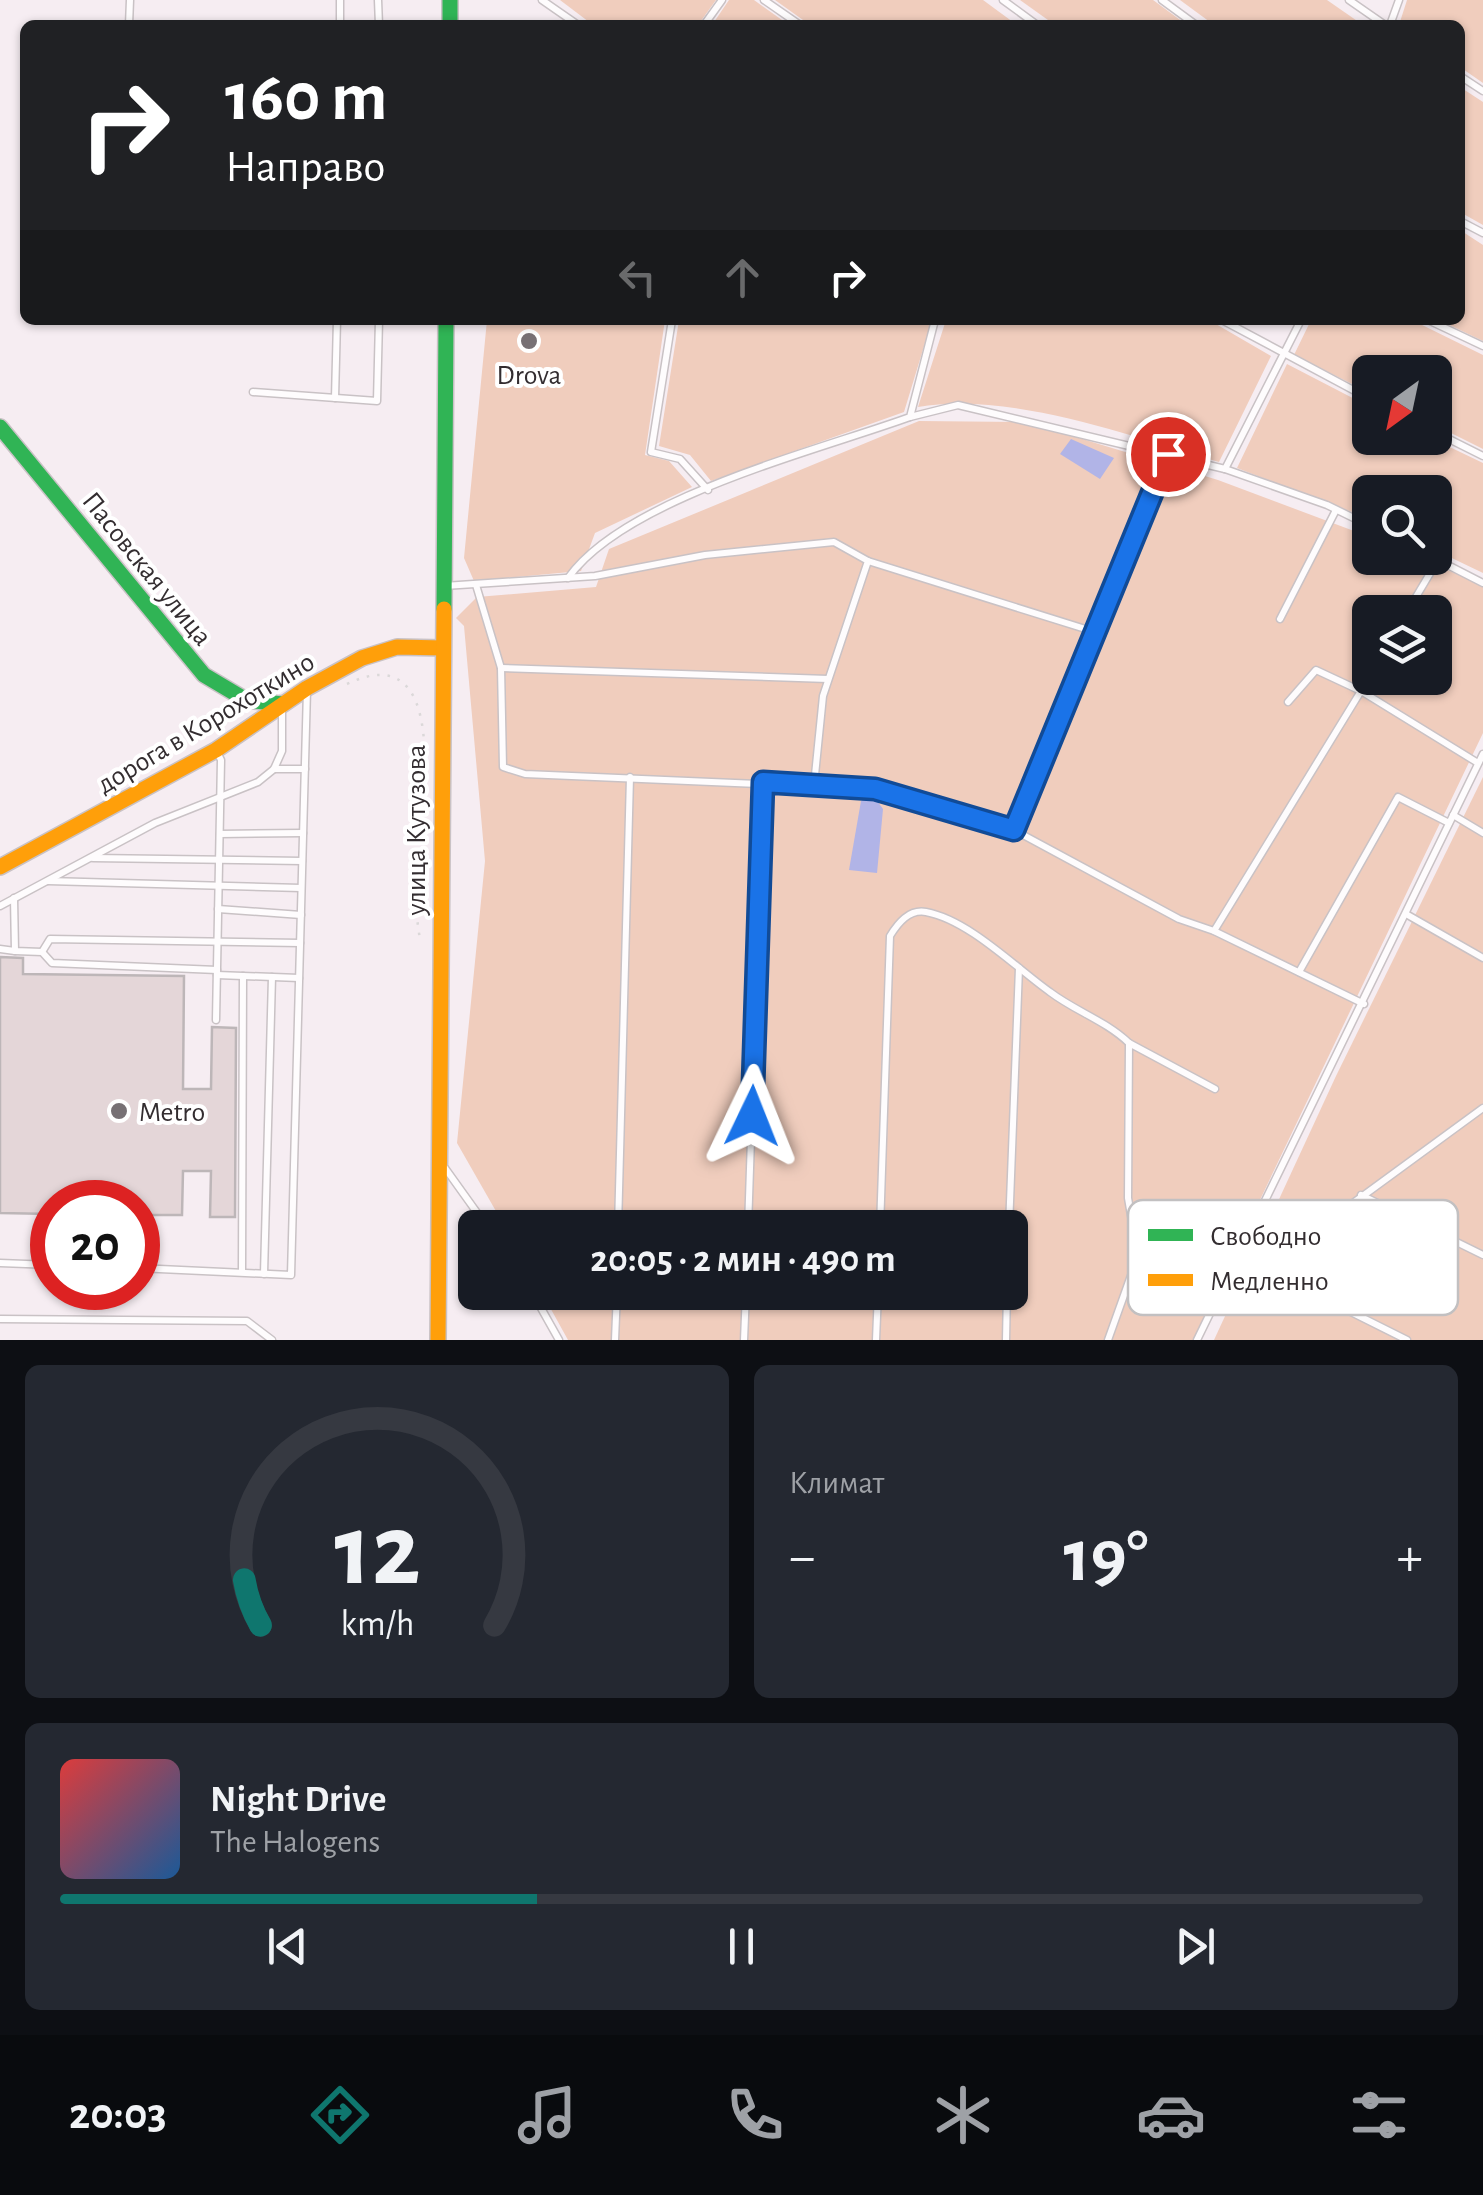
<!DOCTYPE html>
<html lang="ru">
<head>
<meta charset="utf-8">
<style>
  :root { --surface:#171b24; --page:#242831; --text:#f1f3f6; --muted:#9ea1a6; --line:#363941; --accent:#0f766e }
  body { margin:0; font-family:"Alegreya Sans",sans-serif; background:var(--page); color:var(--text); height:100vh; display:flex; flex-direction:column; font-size:38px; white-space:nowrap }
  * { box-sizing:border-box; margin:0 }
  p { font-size:32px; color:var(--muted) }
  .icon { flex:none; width:55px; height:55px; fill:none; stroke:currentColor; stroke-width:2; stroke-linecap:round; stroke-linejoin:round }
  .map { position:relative; height:1340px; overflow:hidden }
  .side { display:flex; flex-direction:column; gap:25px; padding:25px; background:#0d0f14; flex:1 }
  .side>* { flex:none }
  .top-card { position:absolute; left:20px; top:20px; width:1445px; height:305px; border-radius:15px; box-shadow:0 2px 8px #0004; background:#202124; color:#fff; overflow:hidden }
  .needle { width:65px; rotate:213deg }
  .buttons { position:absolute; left:1352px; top:355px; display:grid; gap:20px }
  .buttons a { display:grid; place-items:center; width:100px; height:100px; border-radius:15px; background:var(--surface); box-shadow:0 2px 8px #0004; font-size:50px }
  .speed { position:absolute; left:30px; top:1180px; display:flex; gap:20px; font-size:50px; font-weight:700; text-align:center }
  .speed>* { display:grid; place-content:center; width:130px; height:130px; border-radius:50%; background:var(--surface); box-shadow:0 2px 8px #0004; line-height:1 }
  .speed .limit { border:15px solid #d22; background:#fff; color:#111 }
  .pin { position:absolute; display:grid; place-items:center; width:85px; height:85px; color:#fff; margin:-42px; border:5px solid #fff; border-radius:50%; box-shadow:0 2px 10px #0007 }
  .me { position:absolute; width:110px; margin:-55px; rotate:2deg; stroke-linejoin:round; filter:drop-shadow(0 0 8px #0008) }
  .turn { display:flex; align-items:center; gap:35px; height:210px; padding:0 40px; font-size:45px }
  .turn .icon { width:130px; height:130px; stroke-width:2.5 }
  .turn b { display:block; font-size:70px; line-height:85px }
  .lanes { display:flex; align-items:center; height:95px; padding:0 40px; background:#0003; justify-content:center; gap:50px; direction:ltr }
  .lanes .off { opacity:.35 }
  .big { font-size:75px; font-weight:600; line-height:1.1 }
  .side .card { flex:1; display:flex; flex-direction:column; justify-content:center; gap:15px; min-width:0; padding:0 35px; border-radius:15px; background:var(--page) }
  .side .dial { align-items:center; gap:0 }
  .dial svg { height:260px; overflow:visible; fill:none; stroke:var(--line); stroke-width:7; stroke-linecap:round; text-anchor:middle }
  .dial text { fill:var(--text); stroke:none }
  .song { display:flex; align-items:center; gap:30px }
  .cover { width:120px; height:120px; border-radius:15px; background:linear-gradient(135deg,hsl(0 70% 55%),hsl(210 70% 35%)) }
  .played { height:10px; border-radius:5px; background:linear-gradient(90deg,var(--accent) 35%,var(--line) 35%) }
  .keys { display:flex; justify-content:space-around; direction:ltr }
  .heat { display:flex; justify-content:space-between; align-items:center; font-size:55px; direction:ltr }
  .side .tiles { flex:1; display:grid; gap:25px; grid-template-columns:1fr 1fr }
  .card:last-child { grid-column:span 2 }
  .trip { position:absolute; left:458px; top:1210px; width:570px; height:100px; border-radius:15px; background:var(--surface); box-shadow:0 2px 8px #0004; font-weight:600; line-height:100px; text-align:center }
  .menu { display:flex; height:160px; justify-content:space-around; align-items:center; background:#090b0e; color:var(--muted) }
  .menu .icon { width:70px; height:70px }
  .menu .on { color:var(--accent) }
  .menu b { font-size:45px; color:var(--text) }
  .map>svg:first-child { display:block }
  .green { fill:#f0cdbd; fill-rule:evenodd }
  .water { fill:#b1b4e7 }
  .building { fill:#e4d6d8; stroke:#bdb6b8; stroke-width:2.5 }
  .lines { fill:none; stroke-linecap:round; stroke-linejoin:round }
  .lane-casing { stroke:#c9c2c5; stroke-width:9 }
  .fast-casing { stroke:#c9c2c5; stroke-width:18 }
  .slow-casing { stroke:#c9c2c5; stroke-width:18 }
  .path { stroke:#dbd8d9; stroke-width:2.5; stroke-dasharray:2.5 8; stroke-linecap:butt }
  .lane { stroke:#fefcfd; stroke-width:6 }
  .fast { stroke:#30b455; stroke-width:15 }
  .slow { stroke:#ff9f0a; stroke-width:15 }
  .route-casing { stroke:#114b97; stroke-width:25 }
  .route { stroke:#1a73e8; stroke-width:18 }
  .poi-dot { fill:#777074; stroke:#fff; stroke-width:4 }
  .labels { text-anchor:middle; stroke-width:8; stroke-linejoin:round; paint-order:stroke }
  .poi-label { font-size:28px; fill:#332d30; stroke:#fff }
  .street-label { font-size:28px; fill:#332d30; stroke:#fff }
  .key { fill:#fff; stroke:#c2c0c1; stroke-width:2.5 }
  .key-label { font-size:28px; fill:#332d30 }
</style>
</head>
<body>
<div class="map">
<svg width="1483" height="1340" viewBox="0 0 1483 1340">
  <rect width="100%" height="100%" fill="#f6edf2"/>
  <g class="green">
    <path d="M560 0H716L698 25H593Z"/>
    <path d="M729 0H754L789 25H712Z"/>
    <path d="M775 0H983L1017 25H810Z"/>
    <path d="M1020 0H1153L1187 25H1055Z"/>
    <path d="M1180 0H1327L1363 25H1214Z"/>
    <path d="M1407 0H1483V83L1460 67V25H1399Z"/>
    <path d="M1460 87 1483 102V225L1460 212Z"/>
    <path d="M1460 230 1483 245V341L1439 320H1460Z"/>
    <path d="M487 320H665L645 455 669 461 692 487 595 533 581 571 474 581 464 558Z"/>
    <path d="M679 320H932L904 412 711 481 690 455 659 446Z"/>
    <path d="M946 320H1209L1271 356 1219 462C1130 436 1010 391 918 407Z"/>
    <path d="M1311 320H1412L1483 355V449L1435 425V372H1370V393L1294 355Z"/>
    <path d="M1287 364 1370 407V438H1431L1483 463V573L1435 550V492H1370V519L1237 468Z"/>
    <path d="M919 421 1026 422 1218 480 1370 537V558H1419L1483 585V733L1193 1340H568L542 1293 1010 1292V1228L505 1227 457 1143 485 861 464 626 456 618 477 597 596 587 609 549ZM1370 612H1435V678H1370Z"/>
    <path d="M1483 777V1340H1214L1336 1076Z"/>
  </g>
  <g class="water">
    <path d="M1071 439 1114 458 1100 479 1060 454Z"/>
    <path d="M872 794 883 809 877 873 849 870 861 801Z"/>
  </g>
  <path class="building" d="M0 957 23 958V974L184 976 183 1089H211L212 1027 236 1028 235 1217H210L211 1171H183L182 1215H138V1202H52V1214L0 1213Z"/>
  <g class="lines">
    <g class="lane-casing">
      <g id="lane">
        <path d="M340 0V25"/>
        <path d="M378 0 379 25"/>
        <path d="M542 0 578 25"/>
        <path d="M764 0 800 25"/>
        <path d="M1003 0 1037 25"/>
        <path d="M1162 0 1196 25"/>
        <path d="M1349 0 1385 25"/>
        <path d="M129 25 130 0"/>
        <path d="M704 25 722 0"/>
        <path d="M1390 25 1399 0"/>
        <path d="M1460 76 1483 91"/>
        <path d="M1460 221 1483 233"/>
        <path d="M672 320 651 452 680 459 708 490"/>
        <path d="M1222 320 1370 399"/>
        <path d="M1301 320 1225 469 1327 505 1370 526"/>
        <path d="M1428 320 1483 346"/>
        <path d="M253 392 377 401 379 320"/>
        <path d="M335 398 337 320"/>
        <path d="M910 417 958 405 1225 469"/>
        <path d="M1435 432 1483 456"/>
        <path d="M1434 558 1483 583"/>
        <path d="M868 561 1095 632"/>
        <path d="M568 578C625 498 816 451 910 417L935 320"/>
        <path d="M476 585 501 668 503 767 525 774 875 789 1014 830 1168 454"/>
        <path d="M444 586 595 576 705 555 834 542 868 561 823 696 814 785"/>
        <path d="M1407 612 1438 560"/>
        <path d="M1280 619 1336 510"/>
        <path d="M501 668 828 679"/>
        <path d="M1370 675 1361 691 1478 763"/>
        <path d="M274 769H305"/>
        <path d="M1453 815 1483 833"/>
        <path d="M1014 830 1179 919 1214 931 1364 1004"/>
        <path d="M220 834 303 833"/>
        <path d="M93 858 302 861"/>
        <path d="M48 881 301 888"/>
        <path d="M14 898 15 951 42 952 52 963 217 970"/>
        <path d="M0 906 155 823 258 782 274 769 282 751V705"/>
        <path d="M218 909 301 915"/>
        <path d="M1406 914 1483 958"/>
        <path d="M1214 931 1361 691 1316 670 1288 702"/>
        <path d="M0 949 15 951"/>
        <path d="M42 952 50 939 300 943"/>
        <path d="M1299 972 1398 797 1449 823"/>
        <path d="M217 975 299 978"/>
        <path d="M216 1020 221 760 217 752"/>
        <path d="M445 1168 488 1228"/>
        <path d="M1361 1195 1483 1255"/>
        <path d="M618 1228 630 777"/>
        <path d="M748 1228 763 782"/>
        <path d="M880 1228 890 936C898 923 909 909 926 912 969 920 1016 968 1050 992 1075 1011 1106 1021 1129 1043"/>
        <path d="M1009 1228 1019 968"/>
        <path d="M1241 1247 1274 1261 1483 1108"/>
        <path d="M1274 1261 1323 1298 1407 1340"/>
        <path d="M0 1263 52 1265"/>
        <path d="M138 1268 291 1275 307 690"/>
        <path d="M242 1272 243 976"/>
        <path d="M264 1274 272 977"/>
        <path d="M532 1292 559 1340"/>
        <path d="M0 1319 247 1321 272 1340"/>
        <path d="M615 1340 617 1292"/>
        <path d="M744 1340 746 1292"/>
        <path d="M876 1340 878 1292"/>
        <path d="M1006 1340 1007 1292"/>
        <path d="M1108 1340 1138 1256 1128 1198 1129 1043 1215 1089"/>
        <path d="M1197 1340 1483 754"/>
      </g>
    </g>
    <g class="fast-casing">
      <g id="fast">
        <path d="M450 0V25"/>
        <path d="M0 427 204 675 246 700 282 704"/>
        <path d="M444 609 446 320"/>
      </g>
    </g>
    <g class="slow-casing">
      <g id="slow">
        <path d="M0 867 216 750 307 688 362 658 397 647 443 648"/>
        <path d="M438 1340 444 609"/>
      </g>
    </g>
    <path class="path" d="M347 684C451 634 423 805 416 855 412 884 416 912 420 940"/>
    <use href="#lane" class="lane"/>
    <use href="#fast" class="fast"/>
    <use href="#slow" class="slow"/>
  </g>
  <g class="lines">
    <g class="route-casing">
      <path id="route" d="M752 1116 763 782 875 789 1014 830 1168 454"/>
    </g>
    <use href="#route" class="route"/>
  </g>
  <g class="poi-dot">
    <circle cx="529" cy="341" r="10"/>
    <circle cx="119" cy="1111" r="10"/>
  </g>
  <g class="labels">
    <g class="poi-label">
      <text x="529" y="384">Drova</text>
      <text x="139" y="1121" text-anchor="start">Metro</text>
    </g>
    <g class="street-label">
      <text transform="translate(148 568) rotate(51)" y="10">Пасовская улица</text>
      <text transform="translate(205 722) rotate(-31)" y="10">дорога в Корохоткино</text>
      <text transform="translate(415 830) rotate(-90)" y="10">улица Кутузова</text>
    </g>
  </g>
  <rect x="1128" y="1200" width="330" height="115" rx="15" class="key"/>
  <rect x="1148" y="1229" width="45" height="12" fill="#30b455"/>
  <rect x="1148" y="1274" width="45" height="12" fill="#ff9f0a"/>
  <g class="key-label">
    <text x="1210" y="1245">Свободно</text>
    <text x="1210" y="1290">Медленно</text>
  </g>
</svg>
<div class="buttons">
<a><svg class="needle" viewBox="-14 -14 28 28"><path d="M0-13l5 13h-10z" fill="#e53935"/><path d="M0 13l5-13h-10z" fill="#9ea1a6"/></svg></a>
<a><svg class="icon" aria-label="search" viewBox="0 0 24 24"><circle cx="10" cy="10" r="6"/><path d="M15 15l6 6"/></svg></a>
<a><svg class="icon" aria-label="layers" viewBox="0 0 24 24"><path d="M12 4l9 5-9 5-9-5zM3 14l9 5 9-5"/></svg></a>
</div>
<div class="speed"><div class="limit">20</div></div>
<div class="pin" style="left:1168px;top:454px;background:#d93025"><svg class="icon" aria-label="arrive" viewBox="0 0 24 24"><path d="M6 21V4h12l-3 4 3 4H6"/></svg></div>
<svg class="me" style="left:752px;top:1116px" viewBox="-20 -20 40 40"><path d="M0-17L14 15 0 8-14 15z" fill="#1a73e8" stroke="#fff" stroke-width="4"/></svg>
<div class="trip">20:05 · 2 мин · 490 m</div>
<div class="top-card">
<div class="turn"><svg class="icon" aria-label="right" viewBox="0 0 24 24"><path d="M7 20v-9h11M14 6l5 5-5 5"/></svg><div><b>160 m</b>Направо</div></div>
<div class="lanes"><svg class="icon off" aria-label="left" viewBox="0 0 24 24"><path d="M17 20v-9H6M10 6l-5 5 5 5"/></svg><svg class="icon off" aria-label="ahead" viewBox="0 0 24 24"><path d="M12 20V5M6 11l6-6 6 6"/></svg><svg class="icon" aria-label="right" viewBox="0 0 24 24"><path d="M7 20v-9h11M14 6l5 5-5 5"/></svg></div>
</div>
</div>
<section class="side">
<div class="tiles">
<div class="card dial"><svg viewBox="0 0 100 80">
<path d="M14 69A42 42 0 1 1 86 69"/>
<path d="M14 69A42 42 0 0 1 9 55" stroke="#0f766e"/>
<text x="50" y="56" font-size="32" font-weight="700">12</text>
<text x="50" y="72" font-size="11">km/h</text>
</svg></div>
<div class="card"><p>Климат</p>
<div class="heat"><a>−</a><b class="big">19°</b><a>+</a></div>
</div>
<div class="card">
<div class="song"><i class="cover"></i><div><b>Night Drive</b><p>The Halogens</p></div></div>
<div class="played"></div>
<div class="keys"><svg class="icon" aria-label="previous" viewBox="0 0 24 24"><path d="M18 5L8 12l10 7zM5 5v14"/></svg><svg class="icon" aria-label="pause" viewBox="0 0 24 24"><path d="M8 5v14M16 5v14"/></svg><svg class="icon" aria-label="next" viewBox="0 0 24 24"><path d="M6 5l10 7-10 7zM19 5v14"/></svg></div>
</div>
</div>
</section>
<nav class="menu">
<b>20:03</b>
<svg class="icon on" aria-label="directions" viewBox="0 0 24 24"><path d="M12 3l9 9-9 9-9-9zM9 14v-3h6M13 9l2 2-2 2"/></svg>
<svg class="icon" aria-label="music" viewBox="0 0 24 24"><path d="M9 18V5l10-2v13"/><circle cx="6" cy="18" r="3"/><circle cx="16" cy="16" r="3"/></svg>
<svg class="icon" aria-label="phone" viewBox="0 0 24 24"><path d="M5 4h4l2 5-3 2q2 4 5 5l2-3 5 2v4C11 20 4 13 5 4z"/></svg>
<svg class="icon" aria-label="climate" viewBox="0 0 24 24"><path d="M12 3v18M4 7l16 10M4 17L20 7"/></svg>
<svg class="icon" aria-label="car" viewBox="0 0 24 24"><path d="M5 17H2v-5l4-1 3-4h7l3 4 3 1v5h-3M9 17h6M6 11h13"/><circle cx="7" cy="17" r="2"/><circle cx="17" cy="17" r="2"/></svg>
<svg class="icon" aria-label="filters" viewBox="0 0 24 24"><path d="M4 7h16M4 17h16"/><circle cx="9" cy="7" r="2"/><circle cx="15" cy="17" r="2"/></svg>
</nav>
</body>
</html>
